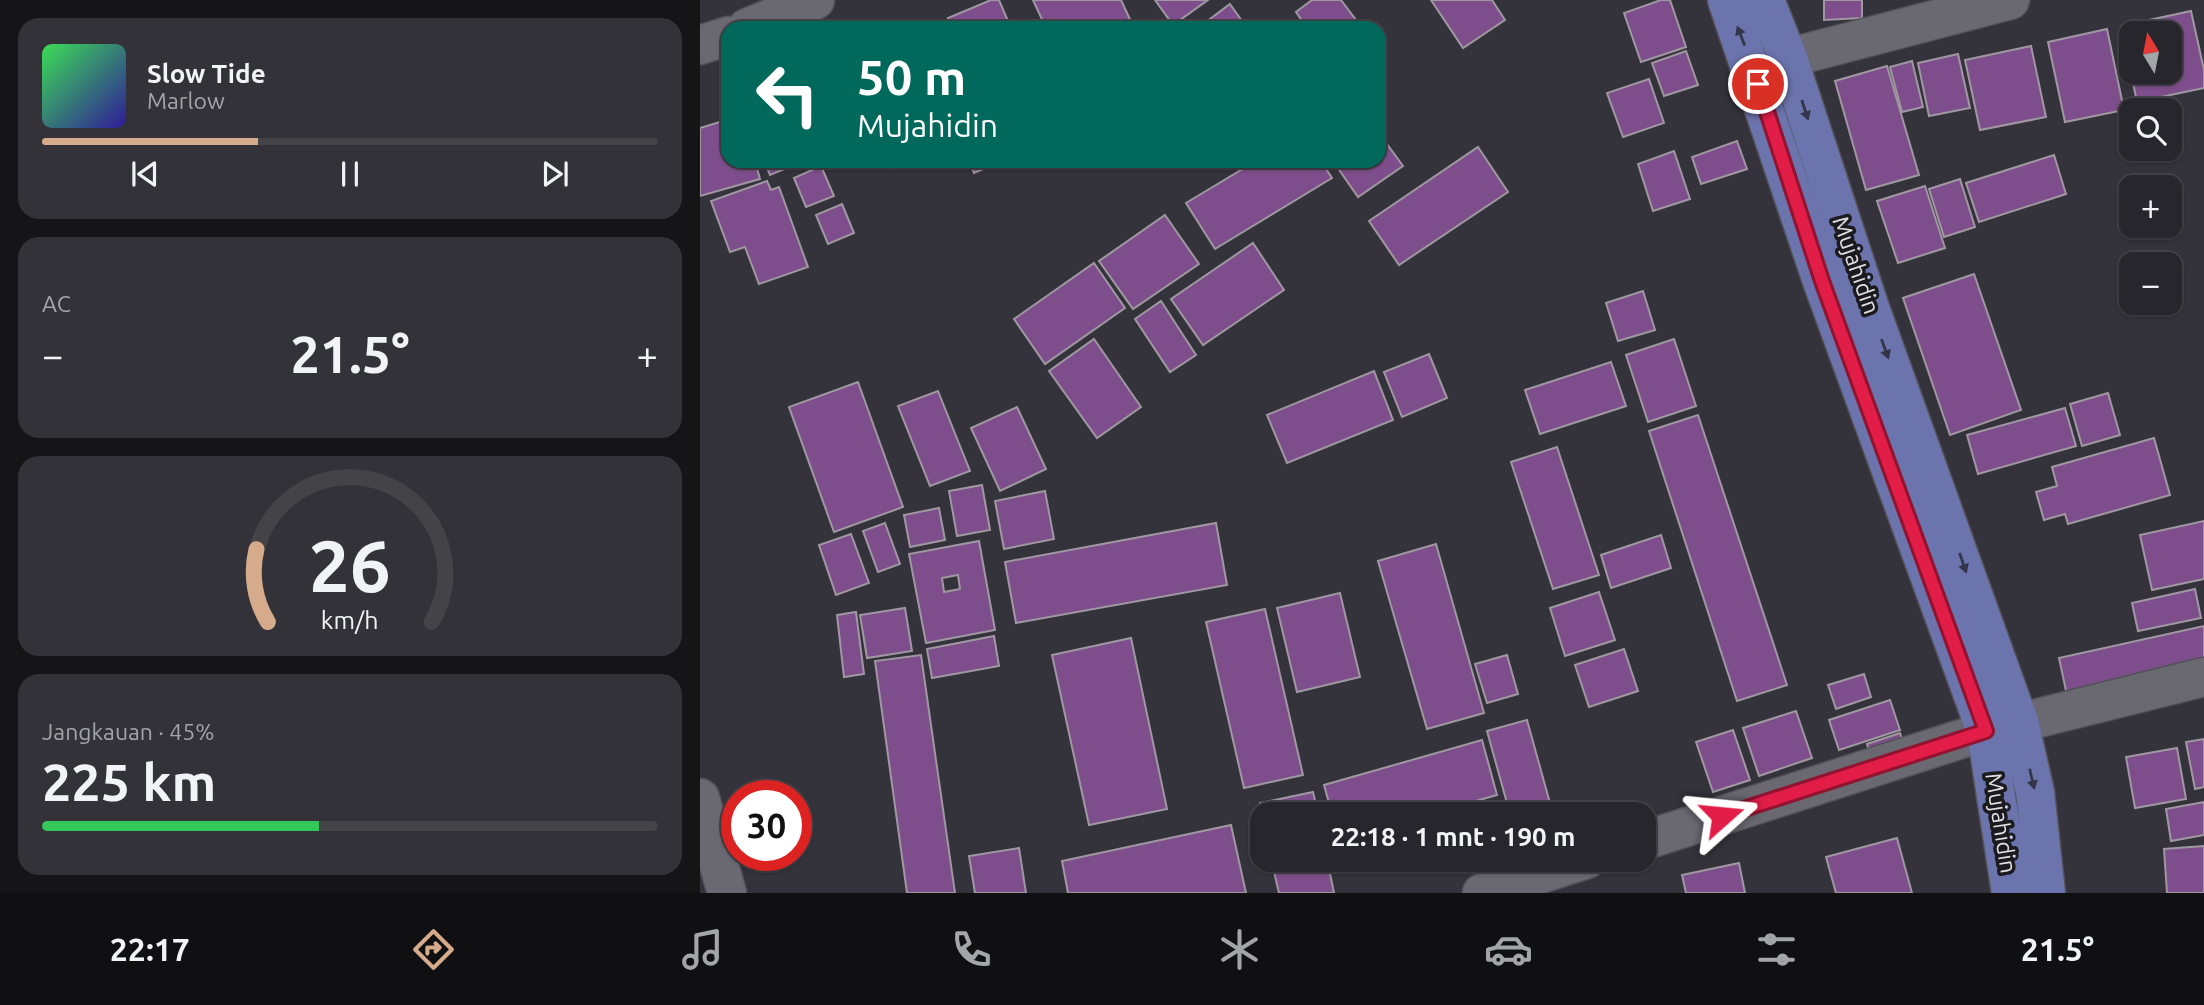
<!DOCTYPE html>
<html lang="id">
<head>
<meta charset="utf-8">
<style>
  :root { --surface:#27262c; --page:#333238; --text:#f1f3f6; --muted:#a4a5a9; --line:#434348; --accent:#d6ab8b }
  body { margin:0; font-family:Ubuntu,sans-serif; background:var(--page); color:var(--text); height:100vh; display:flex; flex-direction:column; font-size:26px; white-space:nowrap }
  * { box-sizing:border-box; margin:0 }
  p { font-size:23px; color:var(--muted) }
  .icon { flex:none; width:38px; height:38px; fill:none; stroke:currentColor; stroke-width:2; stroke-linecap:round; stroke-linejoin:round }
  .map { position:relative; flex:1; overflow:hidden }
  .panel { display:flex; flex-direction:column; gap:18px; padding:18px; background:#151518; width:700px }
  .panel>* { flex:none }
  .banner { position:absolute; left:21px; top:21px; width:665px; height:147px; border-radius:21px; box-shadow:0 2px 5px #0004,0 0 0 2px var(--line); background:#00695c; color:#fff; overflow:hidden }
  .needle { width:46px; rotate:350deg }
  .tools { position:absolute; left:1419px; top:21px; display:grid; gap:14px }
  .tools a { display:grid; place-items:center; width:63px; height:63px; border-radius:14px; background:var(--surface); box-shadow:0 2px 5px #0004,0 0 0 2px var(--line); font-size:35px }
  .speed { position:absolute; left:21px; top:780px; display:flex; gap:14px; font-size:35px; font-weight:700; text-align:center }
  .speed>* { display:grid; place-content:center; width:91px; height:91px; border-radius:50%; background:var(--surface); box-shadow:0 2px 5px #0004,0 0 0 2px var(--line); line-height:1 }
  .speed .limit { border:10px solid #d22; background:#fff; color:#111 }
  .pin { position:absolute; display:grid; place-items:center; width:60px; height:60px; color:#fff; margin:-30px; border:4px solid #fff; border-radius:50%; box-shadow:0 2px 7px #0007 }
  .me { position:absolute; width:77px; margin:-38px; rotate:72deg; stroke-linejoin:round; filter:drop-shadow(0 0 5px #0008) }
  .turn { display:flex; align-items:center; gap:24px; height:147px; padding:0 21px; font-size:32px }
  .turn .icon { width:91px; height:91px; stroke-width:2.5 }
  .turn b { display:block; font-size:49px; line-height:60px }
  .big { font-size:52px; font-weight:700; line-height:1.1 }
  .panel .card { flex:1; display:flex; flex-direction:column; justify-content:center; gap:10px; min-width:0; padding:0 24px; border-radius:21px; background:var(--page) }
  .panel .dial { align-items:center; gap:0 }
  .dial svg { height:182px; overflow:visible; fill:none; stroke:var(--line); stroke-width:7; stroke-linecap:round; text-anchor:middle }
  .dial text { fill:var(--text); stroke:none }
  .song { display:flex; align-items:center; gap:21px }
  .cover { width:84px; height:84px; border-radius:10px; background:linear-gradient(135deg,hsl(130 70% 55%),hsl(250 70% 35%)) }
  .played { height:7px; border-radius:4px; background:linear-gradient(90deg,var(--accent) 35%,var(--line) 35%) }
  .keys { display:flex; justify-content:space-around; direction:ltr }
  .heat { display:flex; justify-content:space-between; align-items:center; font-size:38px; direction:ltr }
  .charge { height:10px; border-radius:5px; background:linear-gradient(90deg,#34c759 45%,var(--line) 0) }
  .trip { position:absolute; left:550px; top:802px; width:406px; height:70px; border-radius:21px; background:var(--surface); box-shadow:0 2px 5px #0004,0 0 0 2px var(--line); font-weight:700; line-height:70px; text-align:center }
  .menu { display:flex; height:112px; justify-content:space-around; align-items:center; background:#100f12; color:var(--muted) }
  .menu .icon { width:49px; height:49px }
  .menu .on { color:var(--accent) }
  .menu b { font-size:32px; color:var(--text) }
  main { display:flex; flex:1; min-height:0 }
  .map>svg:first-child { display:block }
  .building { fill:#7d4e8b; stroke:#9f98a1; stroke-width:2; fill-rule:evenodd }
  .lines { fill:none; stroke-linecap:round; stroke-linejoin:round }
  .minor-casing { stroke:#535158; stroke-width:41 }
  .major-casing { stroke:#535158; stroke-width:41 }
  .minor { stroke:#6a6871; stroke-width:38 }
  .major { stroke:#6c74ad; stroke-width:38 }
  .oneway { fill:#333549 }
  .route-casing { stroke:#92132f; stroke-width:18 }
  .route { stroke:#e11d48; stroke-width:12 }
  .labels { text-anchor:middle; stroke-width:7; stroke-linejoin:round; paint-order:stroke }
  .street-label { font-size:23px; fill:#e0dfe4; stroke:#1b1a1e }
</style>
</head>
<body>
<main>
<section class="panel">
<div class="card">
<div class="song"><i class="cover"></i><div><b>Slow Tide</b><p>Marlow</p></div></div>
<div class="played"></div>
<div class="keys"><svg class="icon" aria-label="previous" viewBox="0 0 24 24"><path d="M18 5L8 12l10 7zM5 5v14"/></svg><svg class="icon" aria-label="pause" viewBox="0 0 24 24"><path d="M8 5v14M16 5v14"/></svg><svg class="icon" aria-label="next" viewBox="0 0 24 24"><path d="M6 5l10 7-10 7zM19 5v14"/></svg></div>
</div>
<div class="card"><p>AC</p>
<div class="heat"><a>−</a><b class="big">21.5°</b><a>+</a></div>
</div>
<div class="card dial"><svg viewBox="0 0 100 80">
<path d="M14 69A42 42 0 1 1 86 69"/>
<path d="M14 69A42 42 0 0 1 9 37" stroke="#d6ab8b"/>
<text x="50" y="56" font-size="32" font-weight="700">26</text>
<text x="50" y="72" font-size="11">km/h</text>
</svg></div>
<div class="card"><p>Jangkauan · 45%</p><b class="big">225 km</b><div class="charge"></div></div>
</section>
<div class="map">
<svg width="1504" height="893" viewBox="0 0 1504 893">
  <rect width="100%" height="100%" fill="#34323a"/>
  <g class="building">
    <path d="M291 0H299L311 28H252L248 18Z"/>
    <path d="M333 0H421L434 28H346Z"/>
    <path d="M455 0H508L473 25Z"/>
    <path d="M612 0H641L662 28H607L596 12Z"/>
    <path d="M731 0H792L805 20 763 48Z"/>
    <path d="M961 0H970L986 47 941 62 924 13Z"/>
    <path d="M1124 0H1162V18L1124 20Z"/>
    <path d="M530 4 547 28H498Z"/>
    <path d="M1491 11 1504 70V88L1437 102 1421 26ZM1432 33H1470V72H1432Z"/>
    <path d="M1407 29 1424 110 1365 122 1348 42Z"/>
    <path d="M1331 46 1346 117 1280 130 1265 60Z"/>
    <path d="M986 51 998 85 964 96 952 63Z"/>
    <path d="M1258 54 1270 108 1229 116 1218 63Z"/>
    <path d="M1212 61 1223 107 1202 112 1190 67Z"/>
    <path d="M1187 66 1219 175 1166 190 1135 81Z"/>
    <path d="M949 79 964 123 923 137 907 93Z"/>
    <path d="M23 121 28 137V161H55L60 179 0 196V128Z"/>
    <path d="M679 133 703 166 658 197 633 161H679Z"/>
    <path d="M1037 141 1047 169 1001 184 992 157Z"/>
    <path d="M778 147 808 192 699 265 669 221Z"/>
    <path d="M974 151 990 199 953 211 938 164Z"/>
    <path d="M1354 155 1366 194 1279 222 1266 183Z"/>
    <path d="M64 161H104L70 175Z"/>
    <path d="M187 161H210L191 169Z"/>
    <path d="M269 161H302L274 173Z"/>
    <path d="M556 161H621L632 178 515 249 486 203Z"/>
    <path d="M121 166 134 196 106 207 94 178Z"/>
    <path d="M1260 179 1275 227 1244 237 1229 189Z"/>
    <path d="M67 181 71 190 79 187 108 267 59 284 45 247 30 252 11 201Z"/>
    <path d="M1225 186 1245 248 1198 263 1177 201Z"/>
    <path d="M142 204 154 233 128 244 116 215Z"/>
    <path d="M465 215 499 264 433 309 399 261Z"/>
    <path d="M553 243 584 290 503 345 471 299Z"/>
    <path d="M394 263 425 308 345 364 314 319Z"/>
    <path d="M1274 274 1321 410 1250 435 1203 298Z"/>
    <path d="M943 291 955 330 918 341 906 303Z"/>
    <path d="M461 301 496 355 470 372 435 319Z"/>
    <path d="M394 339 441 407 397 438 349 371Z"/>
    <path d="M974 339 996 406 948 422 926 355Z"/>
    <path d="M729 354 747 398 702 417 684 372Z"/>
    <path d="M911 362 926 406 840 434 825 390Z"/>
    <path d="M674 371 693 420 587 463 567 415Z"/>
    <path d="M158 382 203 507 134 532 89 407Z"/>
    <path d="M238 391 270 471 230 486 198 406Z"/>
    <path d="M1408 393 1420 435 1382 446 1370 404Z"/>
    <path d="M317 407 346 469 300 491 271 428Z"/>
    <path d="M1365 408 1376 446 1278 474 1267 435Z"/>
    <path d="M998 415 1087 685 1037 701 949 431Z"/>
    <path d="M1454 438 1470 495 1368 524 1365 514 1344 520 1336 492 1357 486 1352 467Z"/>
    <path d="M857 447 899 575 853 589 811 462Z"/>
    <path d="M282 485 290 530 257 536 249 491Z"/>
    <path d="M345 491 354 539 304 549 295 501Z"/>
    <path d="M239 508 245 540 210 547 204 515Z"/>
    <path d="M1504 521V579L1452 590 1440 535Z"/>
    <path d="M185 523 200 564 178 572 163 531Z"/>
    <path d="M516 523 527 585 316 623 305 562Z"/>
    <path d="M151 534 169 583 136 595 119 545Z"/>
    <path d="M961 535 971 568 911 588 901 555Z"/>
    <path d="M279 541 295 630 226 643 209 554ZM258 575 260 589 244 592 242 578Z"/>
    <path d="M736 544 784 713 727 729 678 561Z"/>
    <path d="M1495 589 1501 618 1438 631 1432 603Z"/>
    <path d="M899 592 915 640 865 656 850 608Z"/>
    <path d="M640 593 660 677 597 692 577 608Z"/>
    <path d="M205 608 212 651 167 658 160 615Z"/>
    <path d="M565 609 603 775 544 788 506 622Z"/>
    <path d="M156 612 164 674 144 677 137 615Z"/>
    <path d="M1504 626V671L1368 700 1359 658Z"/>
    <path d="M294 636 299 666 232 678 227 649Z"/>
    <path d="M431 638 467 809 389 825 352 655Z"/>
    <path d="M924 649 938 691 889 707 875 665Z"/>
    <path d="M221 655 255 893H207L175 661Z"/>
    <path d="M807 655 818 694 787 703 775 664Z"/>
    <path d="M1164 674 1171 697 1136 709 1128 685Z"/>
    <path d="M1190 700 1200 730 1139 750 1129 720Z"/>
    <path d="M1096 711 1112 758 1059 776 1043 728Z"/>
    <path d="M827 720 853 814H810L787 731Z"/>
    <path d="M1033 730 1050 780 1013 792 996 742Z"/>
    <path d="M1200 733 1206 750 1172 761 1167 744Z"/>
    <path d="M1504 739V787L1495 789 1486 742Z"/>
    <path d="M782 740 797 795 730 814H632L624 785Z"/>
    <path d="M1477 748 1486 799 1435 808 1426 757Z"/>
    <path d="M613 792 618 814H562L560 803Z"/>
    <path d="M1504 802V835L1471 841 1466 809Z"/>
    <path d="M531 825 546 893H368L362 861Z"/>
    <path d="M1197 838 1212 893H1136L1126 857Z"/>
    <path d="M1504 846V893H1467L1464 849Z"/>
    <path d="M319 848 326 893H275L269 856Z"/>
    <path d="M571 859H627L634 893H579Z"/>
    <path d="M1039 863 1045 893H986L982 875Z"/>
  </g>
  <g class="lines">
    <g class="minor-casing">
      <g id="minor">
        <path d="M47 28 115 0"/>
        <path d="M0 45 28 36"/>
        <path d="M1088 58 1310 0"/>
        <path d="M0 798 27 893"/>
        <path d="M943 841 1286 731 1504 677"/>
        <path d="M782 893 887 859"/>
      </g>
    </g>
    <g class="major-casing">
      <g id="major">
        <path d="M1027 0 1122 281 1286 731 1311 893"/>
        <path d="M1065 0 1088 58 1170 308 1319 722 1335 792 1346 893"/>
      </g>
    </g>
    <use href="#minor" class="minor"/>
    <use href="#major" class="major"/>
  </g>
  <defs><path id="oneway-solid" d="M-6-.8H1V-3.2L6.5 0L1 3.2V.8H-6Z" transform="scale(1.75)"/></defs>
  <g class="oneway">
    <use href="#oneway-solid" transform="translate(1041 36) rotate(-111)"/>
    <use href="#oneway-solid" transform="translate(1105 110) rotate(72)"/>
    <use href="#oneway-solid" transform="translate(1185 349) rotate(70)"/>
    <use href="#oneway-solid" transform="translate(1263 563) rotate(71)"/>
    <use href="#oneway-solid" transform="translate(1332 779) rotate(77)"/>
  </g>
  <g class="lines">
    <g class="route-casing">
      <path id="route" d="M1022 816 1286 731 1122 281 1058 84"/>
    </g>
    <use href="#route" class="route"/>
  </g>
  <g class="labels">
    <g class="street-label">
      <text transform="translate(1156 265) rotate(71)" y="8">Mujahidin</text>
      <text transform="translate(1301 823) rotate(81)" y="8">Mujahidin</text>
    </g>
  </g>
</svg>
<div class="tools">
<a><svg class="needle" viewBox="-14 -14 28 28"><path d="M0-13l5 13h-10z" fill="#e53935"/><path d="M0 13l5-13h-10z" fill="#a4a5a9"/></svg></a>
<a><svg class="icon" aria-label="search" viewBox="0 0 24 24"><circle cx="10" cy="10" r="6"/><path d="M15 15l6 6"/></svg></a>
<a>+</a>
<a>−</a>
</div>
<div class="speed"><div class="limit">30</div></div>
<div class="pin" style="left:1058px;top:84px;background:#d93025"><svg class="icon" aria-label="arrive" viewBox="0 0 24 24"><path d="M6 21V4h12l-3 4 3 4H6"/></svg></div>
<svg class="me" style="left:1022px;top:816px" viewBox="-20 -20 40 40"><path d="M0-17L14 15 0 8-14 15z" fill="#e11d48" stroke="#fff" stroke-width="4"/></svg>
<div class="trip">22:18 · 1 mnt · 190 m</div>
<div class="banner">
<div class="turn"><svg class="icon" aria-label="left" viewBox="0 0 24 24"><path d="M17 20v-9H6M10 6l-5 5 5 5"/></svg><div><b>50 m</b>Mujahidin</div></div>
</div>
</div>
</main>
<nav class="menu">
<b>22:17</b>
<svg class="icon on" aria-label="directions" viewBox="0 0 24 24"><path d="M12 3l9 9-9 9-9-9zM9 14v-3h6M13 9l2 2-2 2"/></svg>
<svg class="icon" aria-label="music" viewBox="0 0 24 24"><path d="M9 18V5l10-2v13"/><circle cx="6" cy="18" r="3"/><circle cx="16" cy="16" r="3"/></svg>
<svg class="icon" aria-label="phone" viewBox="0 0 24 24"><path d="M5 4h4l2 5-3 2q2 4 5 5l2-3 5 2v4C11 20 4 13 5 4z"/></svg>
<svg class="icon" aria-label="climate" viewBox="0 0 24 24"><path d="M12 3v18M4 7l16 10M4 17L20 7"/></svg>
<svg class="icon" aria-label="car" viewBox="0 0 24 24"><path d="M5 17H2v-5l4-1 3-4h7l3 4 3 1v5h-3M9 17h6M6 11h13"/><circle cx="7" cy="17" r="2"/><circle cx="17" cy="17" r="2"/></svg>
<svg class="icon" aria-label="filters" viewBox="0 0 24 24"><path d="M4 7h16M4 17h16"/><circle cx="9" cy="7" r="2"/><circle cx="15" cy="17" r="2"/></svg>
<b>21.5°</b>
</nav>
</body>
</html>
